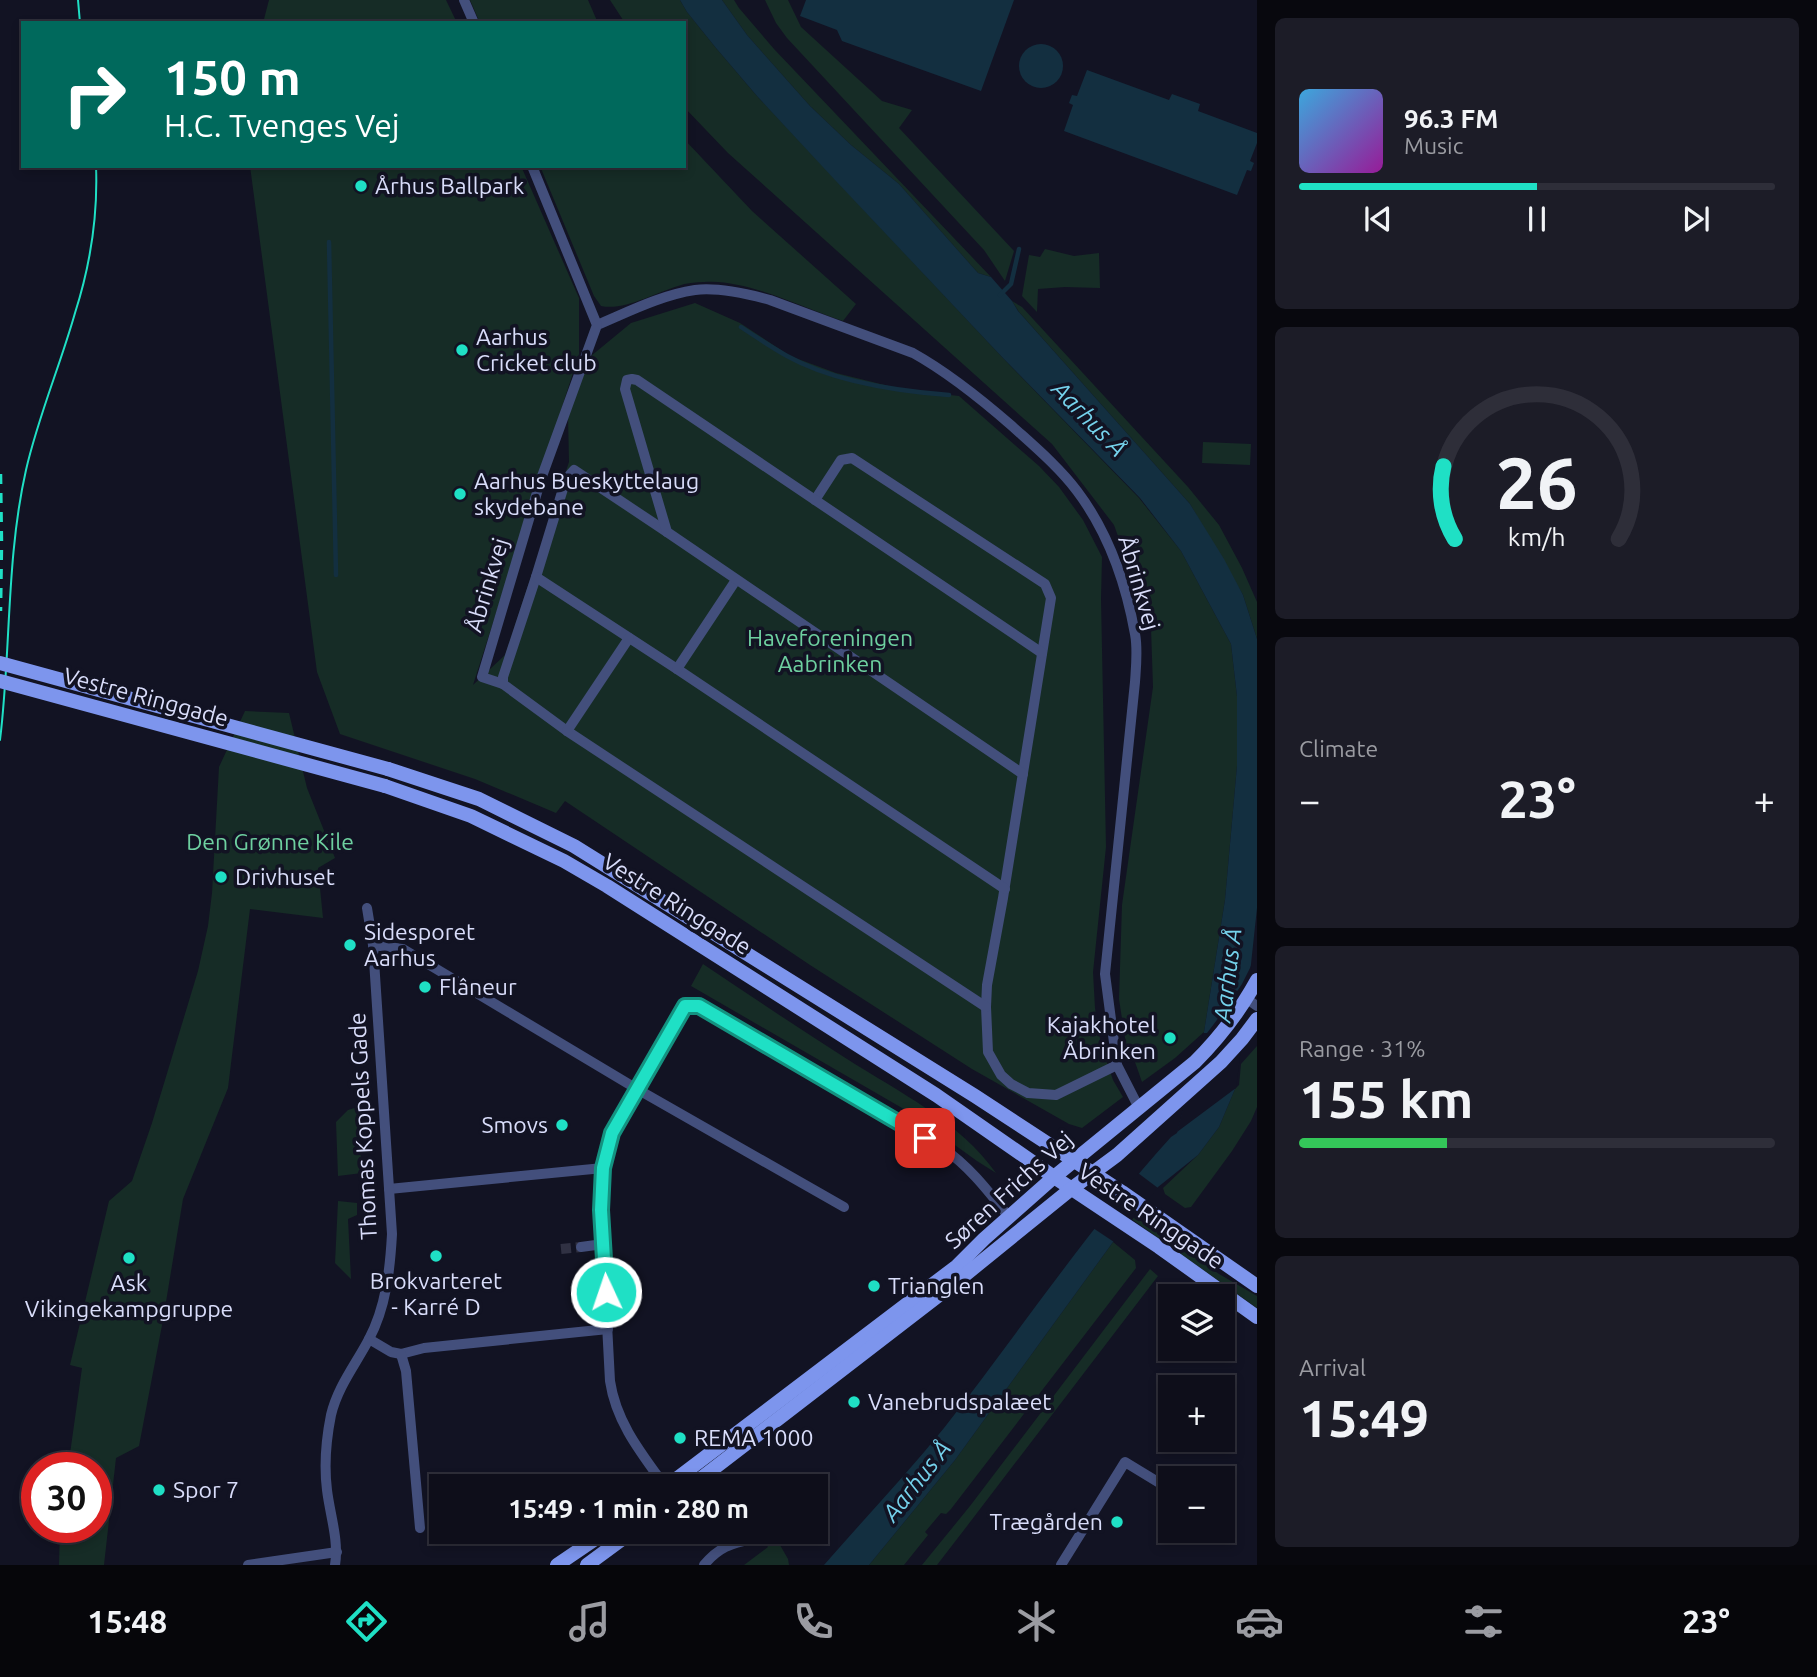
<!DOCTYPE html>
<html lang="en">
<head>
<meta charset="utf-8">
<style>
  :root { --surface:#0e0e1a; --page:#1c1c27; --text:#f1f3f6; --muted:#9b9ca2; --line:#2e2e39; --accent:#1fe0c5 }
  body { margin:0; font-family:Ubuntu,sans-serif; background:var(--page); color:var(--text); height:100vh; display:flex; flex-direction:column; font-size:26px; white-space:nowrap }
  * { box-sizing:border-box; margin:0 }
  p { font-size:23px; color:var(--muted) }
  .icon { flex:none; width:38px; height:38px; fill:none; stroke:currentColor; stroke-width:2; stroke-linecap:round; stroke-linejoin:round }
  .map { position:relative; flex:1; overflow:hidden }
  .sheet { display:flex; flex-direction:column; gap:18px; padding:18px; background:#08080e; width:560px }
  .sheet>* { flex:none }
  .banner { position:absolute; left:21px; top:21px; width:665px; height:147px; border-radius:0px; box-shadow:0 4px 10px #0003,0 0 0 2px var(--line); background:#00695c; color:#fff; overflow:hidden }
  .buttons { position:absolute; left:1158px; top:1284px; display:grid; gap:14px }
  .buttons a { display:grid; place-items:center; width:77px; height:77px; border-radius:0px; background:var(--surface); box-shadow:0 4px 10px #0003,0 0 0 2px var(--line); font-size:35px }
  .speed { position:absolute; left:21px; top:1452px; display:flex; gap:14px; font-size:35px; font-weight:700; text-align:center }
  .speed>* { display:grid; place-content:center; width:91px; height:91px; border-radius:50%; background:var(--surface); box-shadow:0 4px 10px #0003,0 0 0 2px var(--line); line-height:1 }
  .speed .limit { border:10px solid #d22; background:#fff; color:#111 }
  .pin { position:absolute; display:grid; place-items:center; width:60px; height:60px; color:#fff; margin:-30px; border-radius:14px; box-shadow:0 4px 10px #0006 }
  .me { position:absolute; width:77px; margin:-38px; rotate:357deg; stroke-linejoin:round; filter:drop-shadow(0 0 5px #0008) }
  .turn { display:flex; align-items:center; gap:24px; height:147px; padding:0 28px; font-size:32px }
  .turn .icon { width:91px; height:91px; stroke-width:2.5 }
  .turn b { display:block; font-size:49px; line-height:60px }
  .big { font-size:52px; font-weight:700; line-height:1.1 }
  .sheet .tile { flex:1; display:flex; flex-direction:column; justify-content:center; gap:10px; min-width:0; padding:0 24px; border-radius:10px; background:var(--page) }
  .sheet .dial { align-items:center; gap:0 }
  .dial svg { height:182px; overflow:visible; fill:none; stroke:var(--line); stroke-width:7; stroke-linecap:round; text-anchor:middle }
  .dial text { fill:var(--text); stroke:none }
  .song { display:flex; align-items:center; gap:21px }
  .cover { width:84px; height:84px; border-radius:10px; background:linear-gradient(135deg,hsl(200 70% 55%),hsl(300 70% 35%)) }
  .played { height:7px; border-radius:4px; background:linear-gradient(90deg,var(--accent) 50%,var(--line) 50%) }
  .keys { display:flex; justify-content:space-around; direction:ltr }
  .heat { display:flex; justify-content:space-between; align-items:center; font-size:38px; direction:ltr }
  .charge { height:10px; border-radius:5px; background:linear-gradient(90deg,#34c759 31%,var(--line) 0) }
  .trip { position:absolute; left:429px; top:1474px; width:399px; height:70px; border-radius:0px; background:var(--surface); box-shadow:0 4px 10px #0003,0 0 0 2px var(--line); font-weight:700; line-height:70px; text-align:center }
  .menu { display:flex; height:112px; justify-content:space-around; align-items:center; background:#06060a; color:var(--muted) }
  .menu .icon { width:49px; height:49px }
  .menu .active { color:var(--accent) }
  .menu b { font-size:32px; color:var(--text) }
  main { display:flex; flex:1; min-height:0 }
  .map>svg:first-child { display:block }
  .green { fill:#162c26 }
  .water { fill:#132f40 }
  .pier { fill:#121323 }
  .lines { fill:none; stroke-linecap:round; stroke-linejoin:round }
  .stream { stroke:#132f40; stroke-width:4.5 }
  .street-tunnel { stroke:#303143; stroke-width:10; stroke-dasharray:10 5; stroke-linecap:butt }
  .street { stroke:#434f7c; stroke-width:10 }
  .secondary { stroke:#7d95ed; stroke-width:14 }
  .tram { stroke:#1fe0c5; stroke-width:2 }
  .rail { stroke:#1fe0c5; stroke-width:4.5; stroke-dasharray:10 9; stroke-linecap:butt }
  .secondary-bridge { stroke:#7d95ed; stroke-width:14 }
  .route-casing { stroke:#149280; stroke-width:18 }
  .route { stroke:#1fe0c5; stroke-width:12 }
  .poi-dot { fill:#1fe0c5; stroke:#121323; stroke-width:2.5 }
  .labels { text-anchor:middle; stroke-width:7; stroke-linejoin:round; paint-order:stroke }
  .poi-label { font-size:23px; fill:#d9ddfa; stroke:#121323; text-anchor:start }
  .street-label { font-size:23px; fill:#d9ddfa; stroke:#121323 }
  .park-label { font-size:23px; fill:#6ed0a0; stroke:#121323 }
  .water-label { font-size:24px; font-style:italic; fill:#75d2ec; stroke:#121323 }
</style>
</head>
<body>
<main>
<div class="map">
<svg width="1257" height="1565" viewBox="0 0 1257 1565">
  <rect width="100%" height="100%" fill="#121323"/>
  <g class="green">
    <path d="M269 0H446L457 23H263Z"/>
    <path d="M470 0H588L598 23H480Z"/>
    <path d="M610 0H680L687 12 716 48 757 96 1002 357 1139 498 1181 551 1231 644 1237 696V766L1225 900 1204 1032 1175 1058 1142 1082 1129 1045H1126L1119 999 1122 905 1153 687 1151 628 1114 525 1052 444 728 153 684 107V23H625Z"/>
    <path d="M722 0H734L739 8 774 49 991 277 978 273 899 184 851 145 810 106 747 35Z"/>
    <path d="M765 0H788L801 27 882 101 912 110 899 128 1014 251 1005 281 984 250 787 38 776 23Z"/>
    <path d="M684 139 752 211 856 304 843 321C804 308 744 278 704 282 696 282 686 283 678 286 655 293 624 311 601 306L594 296 540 166H684Z"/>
    <path d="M250 166H521L579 298V354L473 685 505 655 569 462 568 416 591 356 631 323 695 303 740 323 790 356 836 373 905 390 959 396 1039 466 1059 487 1083 520 1102 557 1101 599 1106 847 1093 972 1095 1008 1101 1045 1113 1080 1123 1097 1082 1128 1069 1124 972 1069 810 965 565 801 556 813 475 779 340 734 317 672Z"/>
    <path d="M1045 249 1074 256 1099 253 1100 288 1065 287 1038 289 1037 312 1022 296 1029 255 1040 257Z"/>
    <path d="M1012 301 1022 307 1188 487 1219 525 1242 568 1257 602V639L1243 595 1190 504 1019 312Z"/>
    <path d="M1203 442 1251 444 1250 465 1202 463Z"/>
    <path d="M245 711 289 713 307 788 335 858 318 868 323 918 250 909 228 1088 183 1199 163 1320 139 1446 116 1458 104 1565H59L60 1528H96V1468H68L82 1368 70 1365 109 1201 132 1181 152 1123 198 971 208 926 212 893 219 767Z"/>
    <path d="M703 964C751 996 798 1028 847 1059 899 1092 960 1122 996 1173L977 1161 909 1112 691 986Z"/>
    <path d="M1257 1046V1107L1251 1121 1232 1151 1191 1207 1185 1208 1165 1194 1163 1188 1198 1155 1219 1127 1235 1089 1239 1085 1241 1064Z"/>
    <path d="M371 1103 370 1123 360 1146 362 1173 338 1176 336 1122 348 1110Z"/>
    <path d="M338 1201 357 1203V1215L348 1219 351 1279 335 1263Z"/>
    <path d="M1123 1209 1219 1274 1257 1296V1308L1123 1213Z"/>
    <path d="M1113 1242 1135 1260 1136 1268 951 1509 946 1514 941 1513 925 1532 928 1535 904 1565H869L955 1460Z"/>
    <path d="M1150 1269 1158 1276 964 1530 937 1565H922L970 1506Z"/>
    <path d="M756 1531H772L788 1559 789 1565H744L768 1547Z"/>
  </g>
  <g class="water">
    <path d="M680 0H722L747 35 810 106 851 145 899 184 978 273 991 277 1012 301 1018 311 1190 504 1224 559 1243 595 1257 639V908L1251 964 1235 1089 1219 1127 1198 1155 1158 1187 1113 1242 955 1460 869 1565H824C864 1519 906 1475 944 1428 1020 1331 1088 1229 1171 1137L1177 1133 1204 1032 1225 900 1237 766V696L1231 644 1181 551 1140 498 1002 357 835 180 757 96 716 48 687 12Z"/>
    <path d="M806 0H1014L981 91 842 41 837 30 800 16Z"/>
    <circle cx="1041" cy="66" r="22"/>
    <path d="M1087 70 1169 100 1172 94 1200 104 1198 111 1257 133V143L1250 161 1254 163 1251 171 1247 170 1237 195 1064 131 1073 105 1069 103 1072 95 1077 96Z"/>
  </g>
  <g class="pier">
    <path d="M1252 964 1236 1088 1177 1132 1203 1033H1207L1223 1012 1242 984Z"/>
    <path d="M1138 1173 1158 1188 1114 1242 1093 1228Z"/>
  </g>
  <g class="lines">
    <g class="stream">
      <path d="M329 242 336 575"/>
      <path d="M1000 295 1011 284 1019 249"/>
      <path d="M741 327C756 337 771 347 787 356 834 382 896 391 949 395"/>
    </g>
    <path class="street-tunnel" d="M561 1249 581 1247"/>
    <g class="street">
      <path d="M464 0 474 23"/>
      <path d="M597 325C628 312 661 295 695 290 718 287 748 294 770 300L913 353C949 373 981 399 1012 426 1034 446 1059 467 1077 491 1108 532 1126 584 1135 634 1138 649 1136 667 1135 682L1105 974 1117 1065 1139 1108"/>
      <path d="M815 500 841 460 852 458 1045 584 1051 598 1003 898 987 985 986 1007 988 1052 1001 1075 1011 1084 1028 1093 1056 1095 1117 1065"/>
      <path d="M667 532 574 470 566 479 536 577 503 677V684L567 731 986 1007"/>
      <path d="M536 577 677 669 1005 889"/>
      <path d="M677 669 736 580"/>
      <path d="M503 684 482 677 541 479 597 325 532 166"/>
      <path d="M567 731 629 638"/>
      <path d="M1023 774 667 532 625 389 627 380 632 379 637 380 1042 653"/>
      <path d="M373 945 403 949 637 1089 844 1207"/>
      <path d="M1247 999 1257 1006"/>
      <path d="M389 1189 603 1168"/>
      <path d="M581 1247 603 1244"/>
      <path d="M369 1339 391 1352 401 1354 424 1348 608 1329"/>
      <path d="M401 1354 406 1371 420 1528"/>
      <path d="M665 1486C641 1453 616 1422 610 1381L601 1210 603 1168 612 1133 685 1006H699L943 1148C971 1168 988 1191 1009 1217"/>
      <path d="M1223 1518 1227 1512"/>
      <path d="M248 1565 337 1552"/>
      <path d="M335 1565C339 1540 330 1515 327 1490 324 1466 326 1440 331 1415 338 1386 356 1364 369 1339 386 1307 390 1270 392 1234L373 945 367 908"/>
      <path d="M704 1565C718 1548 731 1543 752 1539"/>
      <path d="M1061 1565 1125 1462 1171 1490"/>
    </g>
    <g class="secondary">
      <path d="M388 769 479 799 574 846 975 1096 1122 1192 1257 1286"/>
      <path d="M385 786 471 816 564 861 607 886 936 1095 1054 1177 1159 1247 1257 1317"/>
      <path d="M667 1486 957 1266 984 1239 1054 1177 1195 1062C1220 1037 1240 1011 1257 980"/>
      <path d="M691 1486 960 1279 1071 1189 1117 1155 1221 1062 1242 1039 1257 1019"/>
      <path d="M557 1565 607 1531"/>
      <path d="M587 1565 633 1531"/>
    </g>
    <g class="tram">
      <path d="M78 0 80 23"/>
      <path d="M0 740C11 651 6 558 26 470 38 417 60 366 75 313 90 266 98 216 96 166"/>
    </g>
    <path class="rail" d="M0 474 1 544 0 611"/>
    <g class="secondary-bridge">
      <path d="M0 663 388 769"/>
      <path d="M0 681 385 786"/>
    </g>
  </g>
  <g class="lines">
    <g class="route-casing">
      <path id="route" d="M606 1292 601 1210 603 1168 612 1133 685 1006H699L925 1138"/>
    </g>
    <use href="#route" class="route"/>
  </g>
  <g class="poi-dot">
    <circle cx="361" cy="186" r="7"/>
    <circle cx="462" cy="350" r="7"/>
    <circle cx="460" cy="494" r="7"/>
    <circle cx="221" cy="877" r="7"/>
    <circle cx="350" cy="945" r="7"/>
    <circle cx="425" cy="987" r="7"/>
    <circle cx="1170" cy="1038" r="7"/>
    <circle cx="562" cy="1125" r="7"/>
    <circle cx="436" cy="1256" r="7"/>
    <circle cx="129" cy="1258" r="7"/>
    <circle cx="874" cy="1286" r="7"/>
    <circle cx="854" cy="1402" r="7"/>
    <circle cx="680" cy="1438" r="7"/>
    <circle cx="159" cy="1490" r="7"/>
    <circle cx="1117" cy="1522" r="7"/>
  </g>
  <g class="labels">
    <g class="poi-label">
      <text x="375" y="194">Århus Ballpark</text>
      <text x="476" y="345">Aarhus<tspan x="476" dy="26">Cricket club</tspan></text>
      <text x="474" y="489">Aarhus Bueskyttelaug<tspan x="474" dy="26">skydebane</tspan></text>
      <text x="235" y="885">Drivhuset</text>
      <text x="364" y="940">Sidesporet<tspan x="364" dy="26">Aarhus</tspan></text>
      <text x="439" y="995">Flâneur</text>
      <text x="1156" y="1033" text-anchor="end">Kajakhotel<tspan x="1156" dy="26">Åbrinken</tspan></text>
      <text x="548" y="1133" text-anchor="end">Smovs</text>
      <text x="436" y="1289" text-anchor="middle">Brokvarteret<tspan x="436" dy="26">- Karré D</tspan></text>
      <text x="129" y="1291" text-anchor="middle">Ask<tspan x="129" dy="26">Vikingekampgruppe</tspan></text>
      <text x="888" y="1294">Trianglen</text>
      <text x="868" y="1410">Vanebrudspalæet</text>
      <text x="694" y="1446">REMA 1000</text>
      <text x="173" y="1498">Spor 7</text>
      <text x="1103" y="1530" text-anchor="end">Trægården</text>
    </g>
    <g class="street-label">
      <text transform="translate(1139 583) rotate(74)" y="8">Åbrinkvej</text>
      <text transform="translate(487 585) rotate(-73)" y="8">Åbrinkvej</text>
      <text transform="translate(146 697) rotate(15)" y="8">Vestre Ringgade</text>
      <text transform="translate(677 904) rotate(32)" y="8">Vestre Ringgade</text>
      <text transform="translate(363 1126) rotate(-93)" y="8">Thomas Koppels Gade</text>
      <text transform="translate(1009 1190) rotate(-42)" y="8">Søren Frichs Vej</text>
      <text transform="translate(1151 1216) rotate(34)" y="8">Vestre Ringgade</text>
    </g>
    <g class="park-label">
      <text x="830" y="646">Haveforeningen<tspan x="830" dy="26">Aabrinken</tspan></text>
      <text x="270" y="850">Den Grønne Kile</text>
    </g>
    <g class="water-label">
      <text transform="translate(1089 419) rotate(46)" y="8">Aarhus Å</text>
      <text transform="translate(1228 975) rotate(-83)" y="8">Aarhus Å</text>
      <text transform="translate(917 1481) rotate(-52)" y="8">Aarhus Å</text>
    </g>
  </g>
</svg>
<div class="buttons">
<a><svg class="icon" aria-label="layers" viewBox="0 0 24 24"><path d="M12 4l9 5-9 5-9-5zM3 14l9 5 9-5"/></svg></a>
<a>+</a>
<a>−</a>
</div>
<div class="speed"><div class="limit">30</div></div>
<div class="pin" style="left:925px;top:1138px;background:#d93025"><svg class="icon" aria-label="arrive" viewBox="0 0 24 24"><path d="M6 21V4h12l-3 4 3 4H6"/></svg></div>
<svg class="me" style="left:606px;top:1292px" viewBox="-20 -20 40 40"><circle r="17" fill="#1fe0c5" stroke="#fff" stroke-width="3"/><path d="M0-11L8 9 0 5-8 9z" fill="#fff"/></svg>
<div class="trip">15:49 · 1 min · 280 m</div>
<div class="banner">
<div class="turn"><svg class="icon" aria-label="right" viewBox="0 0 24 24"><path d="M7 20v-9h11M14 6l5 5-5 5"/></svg><div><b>150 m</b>H.C. Tvenges Vej</div></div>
</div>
</div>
<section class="sheet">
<div class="tile">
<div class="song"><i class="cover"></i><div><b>96.3 FM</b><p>Music</p></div></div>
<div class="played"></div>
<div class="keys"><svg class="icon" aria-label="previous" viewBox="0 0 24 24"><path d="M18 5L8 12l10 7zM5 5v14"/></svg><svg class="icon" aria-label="pause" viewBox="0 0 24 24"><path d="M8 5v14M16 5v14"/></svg><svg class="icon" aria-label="next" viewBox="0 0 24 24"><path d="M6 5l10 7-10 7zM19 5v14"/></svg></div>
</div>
<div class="tile dial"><svg viewBox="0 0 100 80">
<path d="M14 69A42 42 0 1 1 86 69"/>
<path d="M14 69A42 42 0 0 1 9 37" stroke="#1fe0c5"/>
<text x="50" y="56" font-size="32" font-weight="700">26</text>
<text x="50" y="72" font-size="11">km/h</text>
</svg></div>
<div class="tile"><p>Climate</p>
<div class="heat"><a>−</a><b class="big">23°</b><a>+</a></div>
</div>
<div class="tile"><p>Range · 31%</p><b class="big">155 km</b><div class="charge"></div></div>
<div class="tile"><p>Arrival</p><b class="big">15:49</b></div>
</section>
</main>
<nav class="menu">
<b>15:48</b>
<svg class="icon active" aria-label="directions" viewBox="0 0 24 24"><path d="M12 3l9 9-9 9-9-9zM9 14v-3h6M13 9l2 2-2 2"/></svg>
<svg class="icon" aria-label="music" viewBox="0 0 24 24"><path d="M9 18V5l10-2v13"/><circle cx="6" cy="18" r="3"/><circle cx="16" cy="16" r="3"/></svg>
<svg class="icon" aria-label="phone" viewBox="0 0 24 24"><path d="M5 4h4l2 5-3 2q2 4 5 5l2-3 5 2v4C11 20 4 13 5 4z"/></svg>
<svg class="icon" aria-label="climate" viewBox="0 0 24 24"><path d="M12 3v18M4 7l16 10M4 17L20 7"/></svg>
<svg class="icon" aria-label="car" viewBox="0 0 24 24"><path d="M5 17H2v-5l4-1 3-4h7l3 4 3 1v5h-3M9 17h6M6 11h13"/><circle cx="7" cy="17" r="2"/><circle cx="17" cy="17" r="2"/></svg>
<svg class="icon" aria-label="filters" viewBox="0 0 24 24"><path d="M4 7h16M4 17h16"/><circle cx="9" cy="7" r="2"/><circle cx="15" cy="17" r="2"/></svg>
<b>23°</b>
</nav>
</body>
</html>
